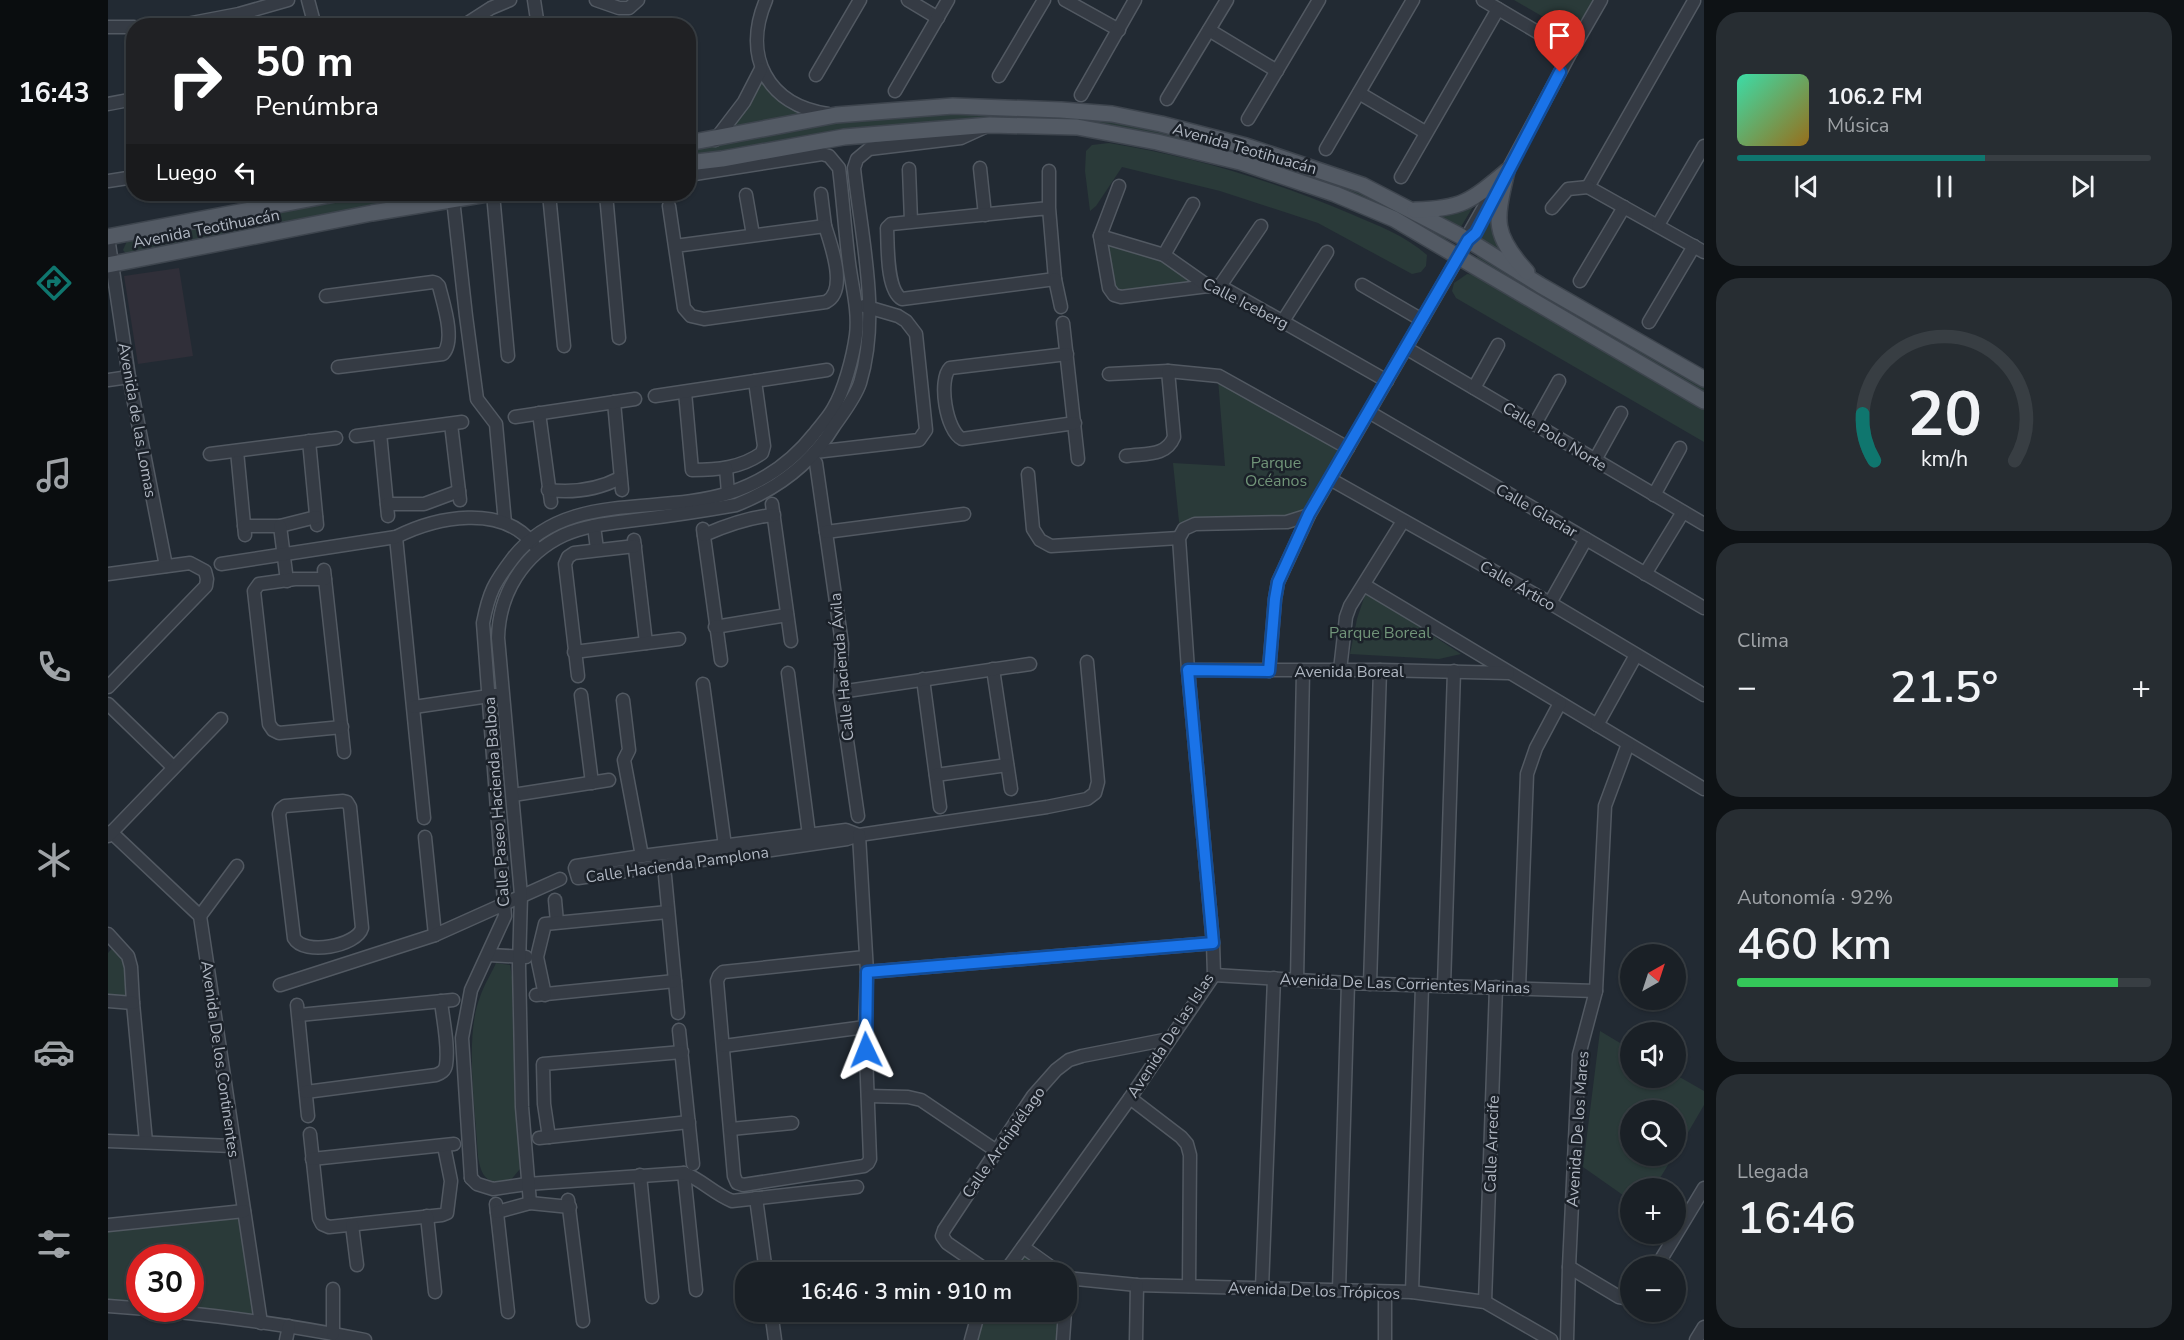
<!DOCTYPE html>
<html lang="es">
<head>
<meta charset="utf-8">
<style>
  :root { --surface:#1a2026; --page:#272d32; --text:#f1f3f6; --muted:#9fa3a7; --line:#383e43; --accent:#0f766e }
  body { margin:0; font-family:"Nunito Sans",sans-serif; background:var(--page); color:var(--text); height:100vh; display:flex; flex-direction:column; font-size:22px; white-space:nowrap }
  * { box-sizing:border-box; margin:0 }
  p { font-size:20px; color:var(--muted) }
  .icon { flex:none; width:33px; height:33px; fill:none; stroke:currentColor; stroke-width:2; stroke-linecap:round; stroke-linejoin:round }
  .map { position:relative; flex:1; overflow:hidden }
  .sheet { display:flex; flex-direction:column; gap:12px; padding:12px; background:#0e1215; width:480px }
  .sheet>* { flex:none }
  .top-card { position:absolute; left:18px; top:18px; width:570px; height:183px; border-radius:24px; box-shadow:0 2px 4px #0004,0 0 0 2px var(--line); background:#202124; color:#fff; overflow:hidden }
  .needle { width:39px; rotate:39deg }
  .controls { position:absolute; left:1512px; top:944px; display:grid; gap:12px }
  .controls a { display:grid; place-items:center; width:66px; height:66px; border-radius:50%; background:var(--surface); box-shadow:0 2px 4px #0004,0 0 0 2px var(--line); font-size:30px }
  .speed { position:absolute; left:18px; top:1244px; display:flex; gap:12px; font-size:30px; font-weight:700; text-align:center }
  .speed>* { display:grid; place-content:center; width:78px; height:78px; border-radius:50%; background:var(--surface); box-shadow:0 2px 4px #0004,0 0 0 2px var(--line); line-height:1 }
  .speed .limit { border:9px solid #d22; background:#fff; color:#111 }
  .pin { position:absolute; display:grid; place-items:center; width:51px; height:51px; color:#fff; margin:-62px -26px; border-radius:50% 50% 50% 0; rotate:-45deg; box-shadow:0 0 6px #0007 }
  .pin .icon { rotate:45deg }
  .me { position:absolute; width:66px; margin:-33px; rotate:358deg; stroke-linejoin:round; filter:drop-shadow(0 0 4px #0008) }
  .turn { display:flex; align-items:center; gap:21px; height:126px; padding:0 30px; font-size:27px }
  .turn .icon { width:78px; height:78px; stroke-width:2.5 }
  .turn b { display:block; font-size:42px; line-height:51px }
  .then { display:flex; align-items:center; height:57px; padding:0 30px; background:#0003; gap:12px; font-size:22px }
  .big { font-size:45px; font-weight:600; line-height:1.1 }
  .sheet .tile { flex:1; display:flex; flex-direction:column; justify-content:center; gap:9px; min-width:0; padding:0 21px; border-radius:24px; background:var(--page) }
  .sheet .dial { align-items:center; gap:0 }
  .dial svg { height:156px; overflow:visible; fill:none; stroke:var(--line); stroke-width:7; stroke-linecap:round; text-anchor:middle }
  .dial text { fill:var(--text); stroke:none }
  .song { display:flex; align-items:center; gap:18px }
  .cover { width:72px; height:72px; border-radius:9px; background:linear-gradient(135deg,hsl(160 70% 55%),hsl(40 70% 35%)) }
  .played { height:6px; border-radius:3px; background:linear-gradient(90deg,var(--accent) 60%,var(--line) 60%) }
  .keys { display:flex; justify-content:space-around; direction:ltr }
  .heat { display:flex; justify-content:space-between; align-items:center; font-size:33px; direction:ltr }
  .charge { height:9px; border-radius:4px; background:linear-gradient(90deg,#34c759 92%,var(--line) 0) }
  .trip { position:absolute; left:627px; top:1262px; width:342px; height:60px; border-radius:24px; background:var(--surface); box-shadow:0 2px 4px #0004,0 0 0 2px var(--line); font-weight:600; line-height:60px; text-align:center }
  main { display:flex; flex:1; min-height:0 }
  .tab-bar { display:flex; flex-direction:column; width:108px; justify-content:space-around; align-items:center; background:#0a0d0f; color:var(--muted) }
  .tab-bar .icon { width:42px; height:42px }
  .tab-bar .selected { color:var(--accent) }
  .tab-bar b { font-size:27px; color:var(--text) }
  .map>svg:first-child { display:block }
  .medical { fill:#302f39 }
  .green { fill:#2a3a39 }
  .lines { fill:none; stroke-linecap:round; stroke-linejoin:round }
  .minor-casing { stroke:#525962; stroke-width:15 }
  .major-casing { stroke:#3e454e; stroke-width:18 }
  .minor { stroke:#353b44; stroke-width:12 }
  .major { stroke:#535a64; stroke-width:15 }
  .route-casing { stroke:#114b97; stroke-width:15 }
  .route { stroke:#1a73e8; stroke-width:10 }
  .labels { text-anchor:middle; stroke-width:5; stroke-linejoin:round; paint-order:stroke }
  .street-label { font-size:16px; fill:#afb6c1; stroke:#1b2129 }
  .park-label { font-size:16px; fill:#719479; stroke:#1b2129 }
</style>
</head>
<body>
<main>
<nav class="tab-bar">
<b>16:43</b>
<svg class="icon selected" aria-label="directions" viewBox="0 0 24 24"><path d="M12 3l9 9-9 9-9-9zM9 14v-3h6M13 9l2 2-2 2"/></svg>
<svg class="icon" aria-label="music" viewBox="0 0 24 24"><path d="M9 18V5l10-2v13"/><circle cx="6" cy="18" r="3"/><circle cx="16" cy="16" r="3"/></svg>
<svg class="icon" aria-label="phone" viewBox="0 0 24 24"><path d="M5 4h4l2 5-3 2q2 4 5 5l2-3 5 2v4C11 20 4 13 5 4z"/></svg>
<svg class="icon" aria-label="climate" viewBox="0 0 24 24"><path d="M12 3v18M4 7l16 10M4 17L20 7"/></svg>
<svg class="icon" aria-label="car" viewBox="0 0 24 24"><path d="M5 17H2v-5l4-1 3-4h7l3 4 3 1v5h-3M9 17h6M6 11h13"/><circle cx="7" cy="17" r="2"/><circle cx="17" cy="17" r="2"/></svg>
<svg class="icon" aria-label="filters" viewBox="0 0 24 24"><path d="M4 7h16M4 17h16"/><circle cx="9" cy="7" r="2"/><circle cx="15" cy="17" r="2"/></svg>
</nav>
<div class="map">
<svg width="1596" height="1340" viewBox="0 0 1596 1340">
  <rect width="100%" height="100%" fill="#222a33"/>
  <path class="medical" d="M71 268 85 356 30 364 16 276Z"/>
  <g class="green">
    <path d="M1406 0H1487L1468 36Z"/>
    <path d="M654 80 691 109 697 116 618 130Z"/>
    <path d="M855 110 963 113 1119 144 1253 188 1341 236 1335 244 1231 192 999 130 884 122 581 159 580 146 726 119Z"/>
    <path d="M1001 143C1087 157 1163 180 1243 214 1269 225 1298 236 1319 255L1318 266 1313 272 1304 274 1210 223 1112 191 1014 167 988 206 982 211 977 171 978 151 984 145Z"/>
    <path d="M265 194H363L19 255 15 250 19 241Z"/>
    <path d="M1366 205 1351 230 1325 214 1347 212Z"/>
    <path d="M1380 214 1382 216 1398 261 1367 236Z"/>
    <path d="M998 241 1056 259 1089 283 1013 297 1001 288Z"/>
    <path d="M1371 254 1596 381V399L1370 261 1369 256Z"/>
    <path d="M1359 274 1370 275 1596 404V442L1348 298 1344 291 1346 283Z"/>
    <path d="M1110 379 1240 450 1196 524 1072 531 1065 463 1117 466Z"/>
    <path d="M1258 592 1353 654 1331 659 1242 654 1249 619Z"/>
    <path d="M7 945 17 957 22 1001 0 999V953Z"/>
    <path d="M388 963 402 965 404 977 405 1033 412 1169 401 1182C379 1183 374 1179 370 1157 368 1113 356 1037 372 997 376 985 383 974 388 963Z"/>
    <path d="M1492 1031 1522 1049V1077H1568V1075L1596 1091V1105L1568 1153V1110H1522V1155H1566L1546 1188H1522V1200L1475 1167Z"/>
    <path d="M136 1215 149 1319 82 1308V1257H32L31 1305 0 1302V1229Z"/>
    <path d="M914 1250 946 1272H898Z"/>
    <path d="M872 1311H956L954 1340H865Z"/>
  </g>
  <g class="lines">
    <g class="minor-casing">
      <g id="minor">
        <path d="M200 0 207 26"/>
        <path d="M426 0 430 26"/>
        <path d="M488 0 511 8H521L530 0"/>
        <path d="M658 0C634 56 659 105 720 114"/>
        <path d="M800 0 830 18"/>
        <path d="M957 0 1011 30"/>
        <path d="M1375 0 1463 52"/>
        <path d="M68 26 131 14 180 0"/>
        <path d="M355 26 383 8 402 0"/>
        <path d="M0 27H26"/>
        <path d="M1101 30 1169 71"/>
        <path d="M708 75 752 0"/>
        <path d="M891 76 936 0"/>
        <path d="M787 91 840 0"/>
        <path d="M1251 93 1317 132"/>
        <path d="M973 95 1027 0"/>
        <path d="M1059 99 1119 0"/>
        <path d="M0 104 26 99"/>
        <path d="M1140 119 1211 0"/>
        <path d="M607 140 636 102 653 69"/>
        <path d="M1218 149 1305 0"/>
        <path d="M872 168 877 215"/>
        <path d="M801 169 803 221"/>
        <path d="M1293 177 1390 9"/>
        <path d="M1396 177 1463 52 1493 0"/>
        <path d="M0 181 26 177"/>
        <path d="M1011 186 992 236 1001 288 1006 295 1013 297 1100 286"/>
        <path d="M1480 187 1586 1"/>
        <path d="M1480 187 1596 252"/>
        <path d="M385 194 400 356"/>
        <path d="M441 194 456 346"/>
        <path d="M498 194 511 338"/>
        <path d="M713 194 717 226"/>
        <path d="M638 195 645 235"/>
        <path d="M345 199 358 316 369 399 388 424 397 523"/>
        <path d="M561 206 576 308 583 316 596 319 718 302C740 291 723 245 717 226L567 246"/>
        <path d="M941 208 783 224 779 228C780 245 778 290 794 299L947 279 941 208V171"/>
        <path d="M1444 208 1460 189 1480 187"/>
        <path d="M1550 225 1596 146"/>
        <path d="M992 236 1056 255 1100 286H1112L1279 381"/>
        <path d="M0 237 21 377 58 566"/>
        <path d="M1056 255 1085 204"/>
        <path d="M947 279 953 307"/>
        <path d="M1472 281 1516 207"/>
        <path d="M1254 285 1314 320"/>
        <path d="M1112 286 1153 226"/>
        <path d="M218 296 325 282 328 283 331 286C335 303 348 340 335 354L230 367"/>
        <path d="M1175 321 1219 252"/>
        <path d="M1541 322 1586 246"/>
        <path d="M955 323 970 459"/>
        <path d="M1298 348 1596 524"/>
        <path d="M959 354 842 368C830 380 838 431 854 439L967 423"/>
        <path d="M1001 374 1060 371 1111 376 1240 448"/>
        <path d="M0 380 21 377"/>
        <path d="M1366 388 1390 345"/>
        <path d="M577 392 584 470C609 470 633 468 654 453L656 446 647 381"/>
        <path d="M547 396 719 370"/>
        <path d="M506 402 514 490"/>
        <path d="M1261 412 1596 608"/>
        <path d="M431 413 443 502"/>
        <path d="M407 417 527 399"/>
        <path d="M343 424 352 500"/>
        <path d="M1427 424 1451 381"/>
        <path d="M272 433 280 516"/>
        <path d="M248 436 354 422"/>
        <path d="M201 441 209 525"/>
        <path d="M129 451 137 535"/>
        <path d="M707 452 811 440 818 430 808 334 798 321 790 316 756 306"/>
        <path d="M102 454 228 438"/>
        <path d="M1018 456C1037 453 1058 457 1066 437L1060 371"/>
        <path d="M703 457 708 463 734 644 732 692 750 816"/>
        <path d="M1487 460 1513 413"/>
        <path d="M618 468 620 493"/>
        <path d="M920 474 925 529 932 540 943 546 1071 538"/>
        <path d="M1222 479 1442 603 1596 695"/>
        <path d="M440 490C466 493 489 490 512 478"/>
        <path d="M1546 495 1572 448"/>
        <path d="M279 504H316L351 491"/>
        <path d="M664 504 683 641"/>
        <path d="M136 526H172L208 517"/>
        <path d="M172 526 179 581"/>
        <path d="M486 526 489 549"/>
        <path d="M595 529 613 660"/>
        <path d="M718 532 856 514"/>
        <path d="M596 535C619 525 641 517 666 515"/>
        <path d="M288 537 316 818"/>
        <path d="M526 540 538 643"/>
        <path d="M113 564 288 537C328 517 394 503 426 545"/>
        <path d="M216 570 236 752"/>
        <path d="M0 574 82 563 97 571 99 579 98 586 0 687"/>
        <path d="M1537 574 1575 512"/>
        <path d="M217 579H187L151 584 146 591 161 724 165 730 171 733 234 727"/>
        <path d="M1256 585 1596 789"/>
        <path d="M1442 603 1478 539"/>
        <path d="M607 627 679 615"/>
        <path d="M466 652 571 639"/>
        <path d="M885 669 903 789"/>
        <path d="M1080 670H1272L1400 673"/>
        <path d="M1232 670 1238 617 1242 606 1295 521"/>
        <path d="M1161 671 1167 599 1170 582 1201 515 1351 256 1360 240 1363 230 1392 179"/>
        <path d="M680 673 701 835"/>
        <path d="M470 676 457 564 460 557 466 553 527 546"/>
        <path d="M815 679 832 807"/>
        <path d="M595 684 617 846"/>
        <path d="M732 692 922 664"/>
        <path d="M473 695 484 783"/>
        <path d="M515 700 521 750 516 760 534 856"/>
        <path d="M0 704 65 767"/>
        <path d="M306 707 388 695"/>
        <path d="M1489 725 1528 655"/>
        <path d="M828 775 899 765"/>
        <path d="M405 795 501 780"/>
        <path d="M235 801 239 802 242 807 254 928C249 946 196 956 186 938L171 814 173 809 177 806Z"/>
        <path d="M3 832 92 916 153 1323"/>
        <path d="M751 835 738 830 534 856 468 866 467 868 470 878 739 839 751 835 939 807 979 799 987 793 990 782 979 662"/>
        <path d="M751 835 759 972 757 1027 762 1159 760 1163 756 1166 635 1185 629 1183 626 1176 609 981 611 976 615 972 757 957"/>
        <path d="M0 836 113 719"/>
        <path d="M317 837 327 935"/>
        <path d="M557 876 570 1013"/>
        <path d="M447 900 449 922"/>
        <path d="M92 916 129 866"/>
        <path d="M0 934 20 956 23 967 25 1003 38 1142"/>
        <path d="M381 955 418 957"/>
        <path d="M759 972 1105 943"/>
        <path d="M1106 975 1240 983 1488 991"/>
        <path d="M1189 980 1195 671"/>
        <path d="M1262 984 1272 670"/>
        <path d="M172 985 327 935 452 879"/>
        <path d="M1336 986 1346 671"/>
        <path d="M1411 988 1419 774 1428 748 1452 703"/>
        <path d="M428 995 567 981"/>
        <path d="M437 995 429 957 437 924 560 912"/>
        <path d="M0 1001 25 1003"/>
        <path d="M189 1005 200 1116"/>
        <path d="M191 1015 345 1000"/>
        <path d="M571 1030 585 1164"/>
        <path d="M616 1046 757 1027"/>
        <path d="M198 1092 328 1075C333 1073 337 1071 338 1065 341 1045 335 1021 333 1001"/>
        <path d="M760 1096 800 1097 813 1100 887 1150"/>
        <path d="M1022 1098 1073 1137 1079 1144 1082 1155 1081 1286"/>
        <path d="M623 1129 684 1123"/>
        <path d="M202 1134 211 1218 214 1224 221 1227 334 1215 339 1213 343 1181 336 1146"/>
        <path d="M441 1137 436 1104 435 1064 574 1052"/>
        <path d="M431 1138 581 1122"/>
        <path d="M0 1141 125 1146"/>
        <path d="M204 1159 346 1144"/>
        <path d="M576 1173 588 1290"/>
        <path d="M532 1175 544 1297"/>
        <path d="M363 1178 354 1038 363 990 397 916 375 623C381 592 386 583 405 558 458 490 548 516 621 493 655 482 684 462 706 434 712 426 720 418 725 409 736 391 745 357 748 335 751 311 744 287 741 263 737 231 735 200 731 168L721 156 714 154 580 175"/>
        <path d="M363 1178 369 1184 385 1189 419 1184 576 1173C594 1180 605 1193 624 1201L749 1187"/>
        <path d="M648 1198 658 1272"/>
        <path d="M460 1200 475 1321"/>
        <path d="M422 1203 414 1107 411 966 413 895 390 638C391 594 415 554 456 535 478 525 504 523 527 520 561 516 594 511 628 505 669 489 703 464 726 426 735 413 747 398 752 383 773 314 753 237 746 168L749 159 761 149 853 138 877 127"/>
        <path d="M388 1204 400 1312"/>
        <path d="M389 1212 422 1203 462 1207"/>
        <path d="M319 1216 327 1292"/>
        <path d="M0 1225 136 1211"/>
        <path d="M244 1225 249 1265"/>
        <path d="M915 1247 950 1272"/>
        <path d="M1549 1266 1596 1188"/>
        <path d="M1461 1267 1511 1297 1522 1299"/>
        <path d="M881 1272 839 1243 834 1236 836 1230 925 1096 948 1070 961 1060 974 1056 1061 1039"/>
        <path d="M897 1272 1022 1098 1106 975 1105 943 1080 670 1071 538 1076 529 1087 524 1179 522 1201 515"/>
        <path d="M958 1278 1029 1285 1304 1292 1377 1302 1443 1340"/>
        <path d="M1154 1288 1166 978"/>
        <path d="M1231 1290 1240 983"/>
        <path d="M1304 1292 1314 986"/>
        <path d="M1377 1302 1388 987"/>
        <path d="M0 1306C86 1312 172 1323 257 1340"/>
        <path d="M663 1311 667 1340"/>
        <path d="M225 1334V1289"/>
        <path d="M178 1340 181 1326"/>
        <path d="M863 1340 871 1311"/>
        <path d="M955 1340 957 1311"/>
        <path d="M1028 1340 1029 1285"/>
        <path d="M1277 1340V1292"/>
        <path d="M1459 1340 1461 1267 1471 1055 1488 991 1497 806 1520 744"/>
        <path d="M1588 1340 1596 1327"/>
      </g>
    </g>
    <g class="major-casing">
      <g id="major">
        <path d="M580 143 728 115 845 106 953 110 1004 114 1053 124 1138 146 1254 185 1360 240 1432 285 1596 379"/>
        <path d="M580 163 614 159 736 137 882 125 969 127 1049 142 1132 162 1227 194 1286 219 1596 401"/>
        <path d="M1399 171C1388 219 1383 233 1419 272"/>
        <path d="M1307 210C1354 209 1363 201 1399 171"/>
        <path d="M0 237 227 194"/>
        <path d="M0 265 264 213 379 194"/>
      </g>
    </g>
    <use href="#minor" class="minor"/>
    <use href="#major" class="major"/>
  </g>
  <g class="lines">
    <g class="route-casing">
      <path id="route" d="M758 1050 759 972 1105 943 1080 670 1161 671 1167 599 1170 582 1201 514 1360 240 1368 233 1452 72"/>
    </g>
    <use href="#route" class="route"/>
  </g>
  <g class="labels">
    <g class="street-label">
      <text transform="translate(1137 148) rotate(16)" y="6">Avenida Teotihuacán</text>
      <text transform="translate(98 228) rotate(-11)" y="6">Avenida Teotihuacán</text>
      <text transform="translate(1138 303) rotate(27)" y="6">Calle Iceberg</text>
      <text transform="translate(30 420) rotate(80)" y="6">Avenida de las Lomas</text>
      <text transform="translate(1447 436) rotate(31)" y="6">Calle Polo Norte</text>
      <text transform="translate(1429 510) rotate(30)" y="6">Calle Glaciar</text>
      <text transform="translate(1410 585) rotate(30)" y="6">Calle Ártico</text>
      <text transform="translate(733 667) rotate(-95)" y="6">Calle Hacienda Ávila</text>
      <text x="1241" y="677">Avenida Boreal</text>
      <text transform="translate(388 802) rotate(-94)" y="6">Calle Paseo Hacienda Balboa</text>
      <text transform="translate(569 864) rotate(-8)" y="6">Calle Hacienda Pamplona</text>
      <text transform="translate(1297 983) rotate(2)" y="6">Avenida De Las Corrientes Marinas</text>
      <text transform="translate(1062 1035) rotate(-57)" y="6">Avenida De las Islas</text>
      <text transform="translate(113 1059) rotate(82)" y="6">Avenida De los Continentes</text>
      <text transform="translate(1469 1129) rotate(-86)" y="6">Avenida De los Mares</text>
      <text transform="translate(895 1142) rotate(-55)" y="6">Calle Archipiélago</text>
      <text transform="translate(1383 1144) rotate(-88)" y="6">Calle Arrecife</text>
      <text transform="translate(1206 1290) rotate(2)" y="6">Avenida De los Trópicos</text>
    </g>
    <g class="park-label">
      <text x="1168" y="468">Parque<tspan x="1168" dy="18">Océanos</tspan></text>
      <text x="1272" y="638">Parque Boreal</text>
    </g>
  </g>
</svg>
<div class="controls">
<a><svg class="needle" viewBox="-14 -14 28 28"><path d="M0-13l5 13h-10z" fill="#e53935"/><path d="M0 13l5-13h-10z" fill="#9fa3a7"/></svg></a>
<a><svg class="icon" aria-label="sound" viewBox="0 0 24 24"><path d="M4 9h4l5-4v14l-5-4H4zM17 9q2 3 0 6"/></svg></a>
<a><svg class="icon" aria-label="search" viewBox="0 0 24 24"><circle cx="10" cy="10" r="6"/><path d="M15 15l6 6"/></svg></a>
<a>+</a>
<a>−</a>
</div>
<div class="speed"><div class="limit">30</div></div>
<div class="pin" style="left:1452px;top:72px;background:#d93025"><svg class="icon" aria-label="arrive" viewBox="0 0 24 24"><path d="M6 21V4h12l-3 4 3 4H6"/></svg></div>
<svg class="me" style="left:758px;top:1050px" viewBox="-20 -20 40 40"><path d="M0-17L14 15 0 8-14 15z" fill="#1a73e8" stroke="#fff" stroke-width="4"/></svg>
<div class="trip">16:46 · 3 min · 910 m</div>
<div class="top-card">
<div class="turn"><svg class="icon" aria-label="right" viewBox="0 0 24 24"><path d="M7 20v-9h11M14 6l5 5-5 5"/></svg><div><b>50 m</b>Penúmbra</div></div>
<div class="then">Luego<svg class="icon" aria-label="left" viewBox="0 0 24 24"><path d="M17 20v-9H6M10 6l-5 5 5 5"/></svg></div>
</div>
</div>
<section class="sheet">
<div class="tile">
<div class="song"><i class="cover"></i><div><b>106.2 FM</b><p>Música</p></div></div>
<div class="played"></div>
<div class="keys"><svg class="icon" aria-label="previous" viewBox="0 0 24 24"><path d="M18 5L8 12l10 7zM5 5v14"/></svg><svg class="icon" aria-label="pause" viewBox="0 0 24 24"><path d="M8 5v14M16 5v14"/></svg><svg class="icon" aria-label="next" viewBox="0 0 24 24"><path d="M6 5l10 7-10 7zM19 5v14"/></svg></div>
</div>
<div class="tile dial"><svg viewBox="0 0 100 80">
<path d="M14 69A42 42 0 1 1 86 69"/>
<path d="M14 69A42 42 0 0 1 8 45" stroke="#0f766e"/>
<text x="50" y="56" font-size="32" font-weight="700">20</text>
<text x="50" y="72" font-size="11">km/h</text>
</svg></div>
<div class="tile"><p>Clima</p>
<div class="heat"><a>−</a><b class="big">21.5°</b><a>+</a></div>
</div>
<div class="tile"><p>Autonomía · 92%</p><b class="big">460 km</b><div class="charge"></div></div>
<div class="tile"><p>Llegada</p><b class="big">16:46</b></div>
</section>
</main>
</body>
</html>
